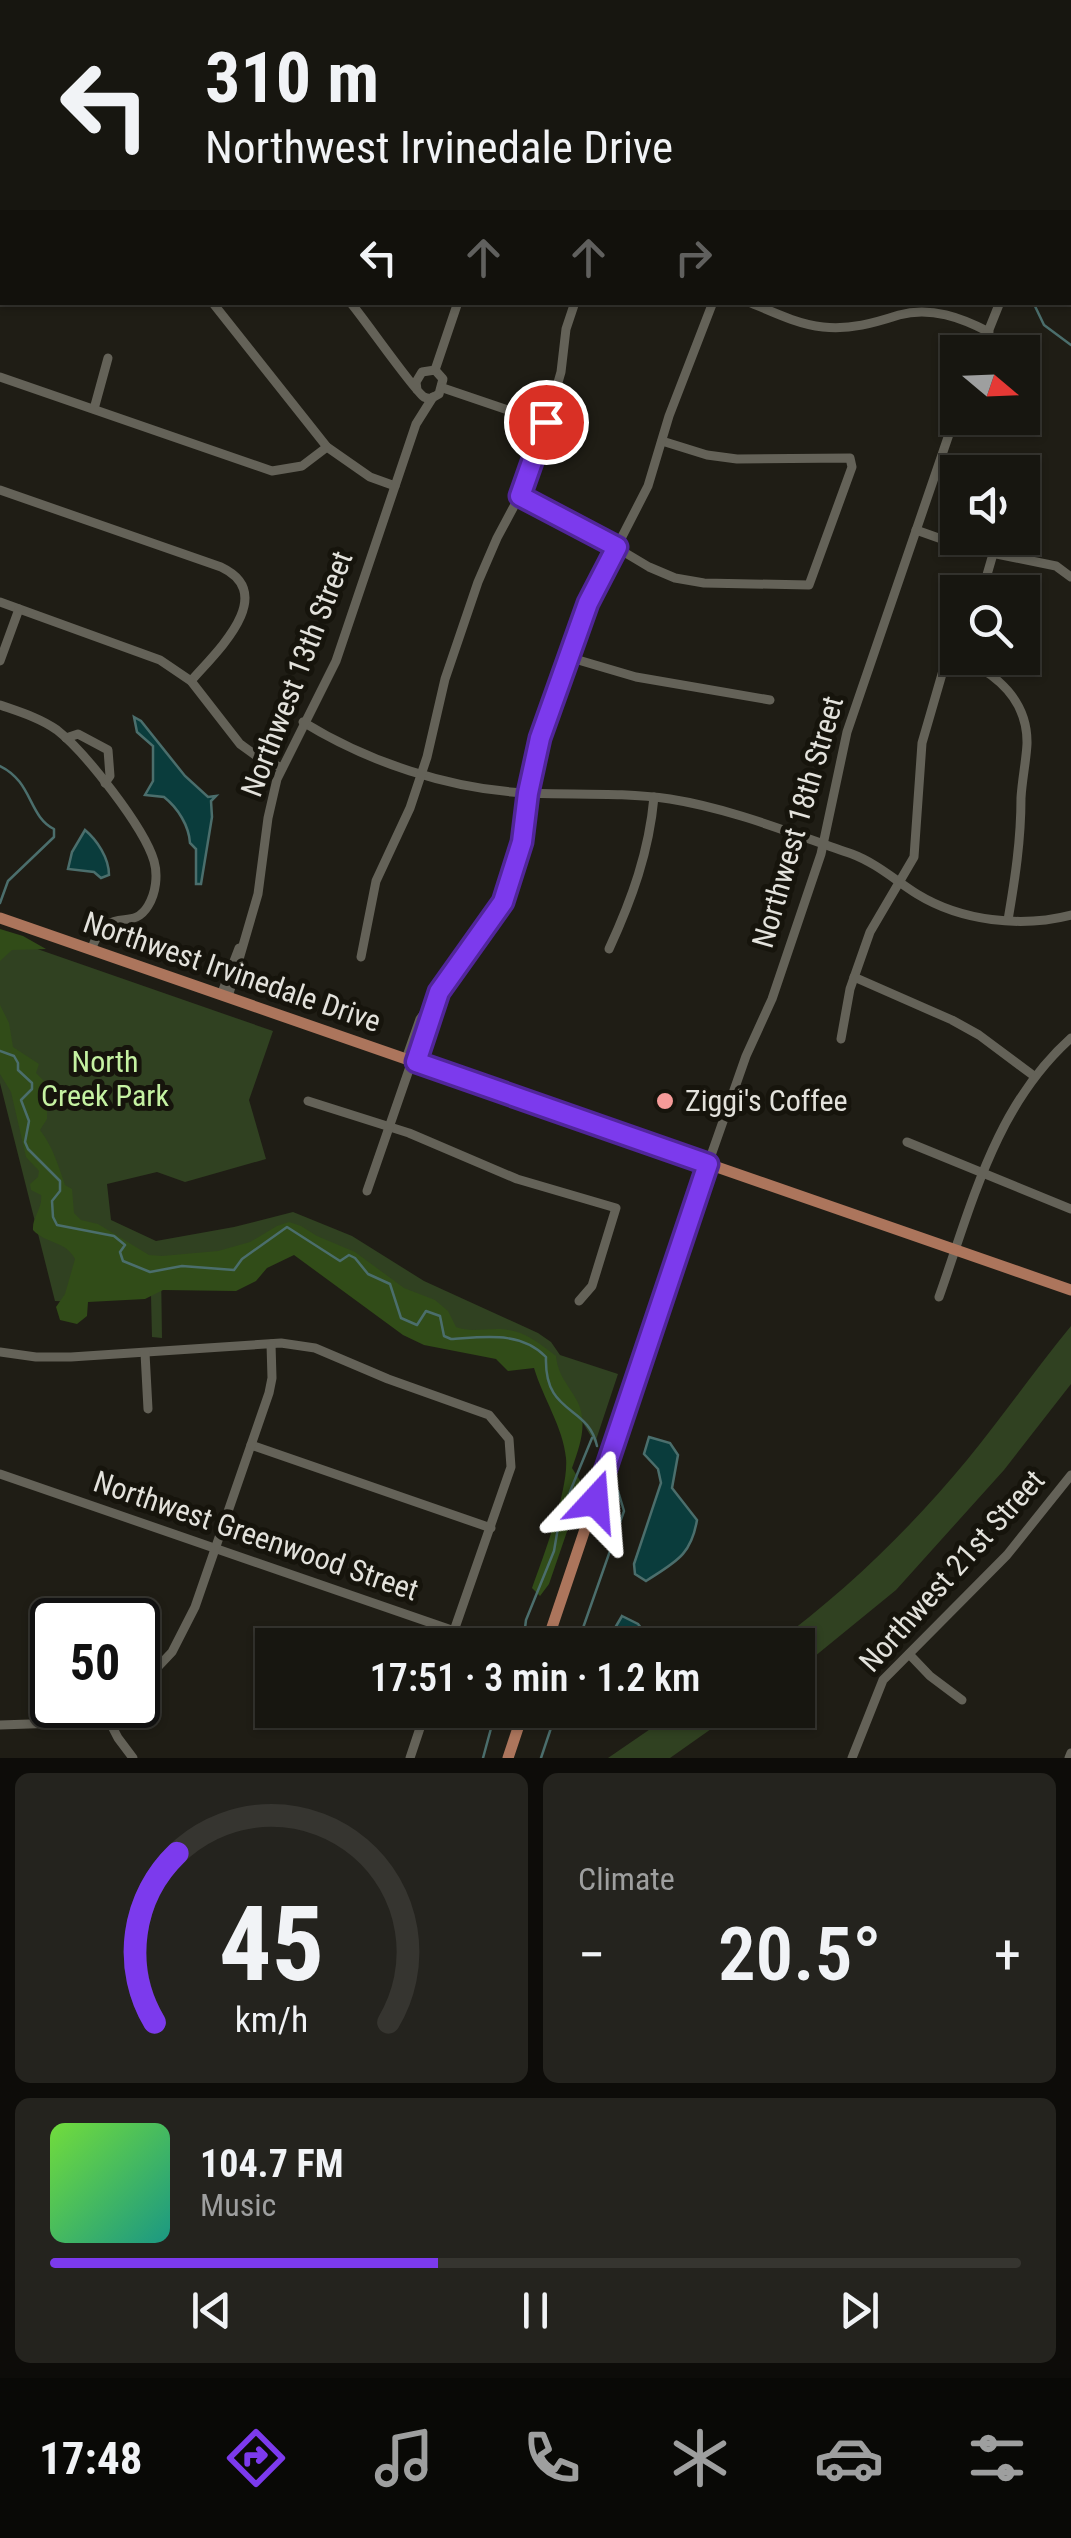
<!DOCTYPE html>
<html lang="en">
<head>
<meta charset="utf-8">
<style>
  :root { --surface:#171610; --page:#24231e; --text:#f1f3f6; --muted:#9e9f9f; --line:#363530; --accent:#7c3aed }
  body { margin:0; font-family:"Roboto Condensed",sans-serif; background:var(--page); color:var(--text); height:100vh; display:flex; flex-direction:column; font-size:38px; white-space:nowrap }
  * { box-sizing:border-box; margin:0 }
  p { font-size:32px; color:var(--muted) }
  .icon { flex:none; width:55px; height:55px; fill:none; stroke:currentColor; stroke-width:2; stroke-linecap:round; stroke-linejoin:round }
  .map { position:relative; height:1758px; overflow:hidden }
  .drawer { display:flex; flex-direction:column; gap:15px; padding:15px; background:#0d0c09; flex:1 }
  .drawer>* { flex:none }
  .hud { position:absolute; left:0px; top:0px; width:1072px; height:305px; box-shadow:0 2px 8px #0004,0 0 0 2px var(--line); background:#171610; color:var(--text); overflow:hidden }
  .needle { width:65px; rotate:109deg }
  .buttons { position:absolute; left:940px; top:335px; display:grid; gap:20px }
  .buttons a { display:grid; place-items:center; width:100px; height:100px; border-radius:0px; background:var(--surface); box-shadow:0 2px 8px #0004,0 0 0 2px var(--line); font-size:50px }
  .speed { position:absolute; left:30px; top:1598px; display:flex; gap:20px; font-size:50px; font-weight:700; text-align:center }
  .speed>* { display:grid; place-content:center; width:130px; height:130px; border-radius:50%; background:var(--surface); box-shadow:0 2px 8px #0004,0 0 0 2px var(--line); line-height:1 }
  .speed .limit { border:5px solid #111; border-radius:15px; background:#fff; color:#111 }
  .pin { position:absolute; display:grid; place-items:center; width:85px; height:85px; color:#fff; margin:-42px; border:5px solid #fff; border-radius:50%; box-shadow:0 2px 10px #0007 }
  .me { position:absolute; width:110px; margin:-55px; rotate:19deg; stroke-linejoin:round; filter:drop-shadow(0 0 8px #0008) }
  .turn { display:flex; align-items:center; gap:35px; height:210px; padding:0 40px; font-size:45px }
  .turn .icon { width:130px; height:130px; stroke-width:2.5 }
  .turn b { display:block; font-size:70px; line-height:85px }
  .lanes { display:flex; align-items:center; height:95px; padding:0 40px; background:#0003; justify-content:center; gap:50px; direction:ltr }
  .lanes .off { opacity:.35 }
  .big { font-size:75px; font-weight:600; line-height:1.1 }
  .drawer .card { flex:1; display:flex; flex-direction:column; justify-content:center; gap:15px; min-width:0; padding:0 35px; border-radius:15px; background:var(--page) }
  .drawer .dial { align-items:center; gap:0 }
  .dial svg { height:260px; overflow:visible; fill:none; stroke:var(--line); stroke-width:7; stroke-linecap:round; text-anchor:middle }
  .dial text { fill:var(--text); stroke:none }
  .song { display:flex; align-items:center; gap:30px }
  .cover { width:120px; height:120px; border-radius:15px; background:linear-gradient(135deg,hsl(100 70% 55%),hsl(170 70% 35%)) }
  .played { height:10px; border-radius:5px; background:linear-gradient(90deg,var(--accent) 40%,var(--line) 40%) }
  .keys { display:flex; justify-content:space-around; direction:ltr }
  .heat { display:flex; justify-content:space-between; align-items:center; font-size:55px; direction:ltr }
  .drawer .tiles { flex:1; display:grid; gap:15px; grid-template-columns:1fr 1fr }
  .card:last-child { grid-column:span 2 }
  .trip { position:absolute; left:255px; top:1628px; width:560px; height:100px; border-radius:0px; background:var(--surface); box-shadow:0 2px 8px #0004,0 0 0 2px var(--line); font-weight:600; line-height:100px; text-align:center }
  .dock { display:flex; height:160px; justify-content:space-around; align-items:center; background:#090906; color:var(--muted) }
  .dock .icon { width:70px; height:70px }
  .dock .selected { color:var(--accent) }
  .dock b { font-size:45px; color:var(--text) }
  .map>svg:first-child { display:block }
  .green { fill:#304121 }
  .forest { fill:#314c18 }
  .water { fill:#0a3c3c; stroke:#4b6e6c; stroke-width:2.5 }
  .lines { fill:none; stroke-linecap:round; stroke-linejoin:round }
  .stream { stroke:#4b6e6c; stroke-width:2.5 }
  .minor { stroke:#646258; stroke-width:9 }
  .major { stroke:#ac755c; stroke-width:11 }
  .route-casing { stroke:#51269a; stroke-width:25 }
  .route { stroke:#7c3aed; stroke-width:18 }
  .poi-dot { fill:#f59b99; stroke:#16140c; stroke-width:4 }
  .labels { text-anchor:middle; stroke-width:10; stroke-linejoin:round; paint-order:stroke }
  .street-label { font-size:30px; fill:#e3e2dc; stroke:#16140c }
  .park-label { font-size:30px; fill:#c5f2a2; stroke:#16140c }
  .poi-label { font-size:30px; fill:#e3e2dc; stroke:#16140c; text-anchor:start }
</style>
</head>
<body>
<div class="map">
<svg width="1071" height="1758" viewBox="0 0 1071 1758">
  <rect width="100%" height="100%" fill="#1f1d15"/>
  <g class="green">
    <path d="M3 0H191L199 2H2L0 57V2Z"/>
    <path d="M364 0H531L360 2Z"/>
    <path d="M556 0H759L556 2Z"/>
    <path d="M0 936 273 1031 249 1100 266 1159 185 1182 157 1172 107 1184 111 1220 156 1241 234 1227 293 1212 352 1236 424 1281 538 1333 551 1342 560 1355 618 1374 595 1443 543 1356 467 1335 289 1228 230 1263 161 1268 162 1338 152 1337 151 1295 79 1302 55 1301 0 1083Z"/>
    <path d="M1071 1326V1384L1004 1470 896 1590 798 1670V1645H773C846 1591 909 1530 967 1460 1003 1416 1035 1370 1071 1326Z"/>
    <path d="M678 1710H738L670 1758H608Z"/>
  </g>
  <g class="forest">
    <path d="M0 929 23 936 46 949 12 950 0 961Z"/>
    <path d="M0 1005 9 1023 13 1047 39 1064 36 1073 47 1084V1119L40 1130C53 1147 58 1165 65 1185L72 1189 74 1213 81 1220 98 1224 149 1255 162 1256 218 1251 250 1242 277 1226 289 1222 301 1226 317 1236 355 1252 404 1288 435 1300 448 1311 456 1327C470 1332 481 1329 497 1329 522 1329 536 1341 556 1356 558 1375 567 1383 576 1399 589 1421 580 1446 572 1468L583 1485 549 1584 540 1596 532 1588C543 1557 569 1489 566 1458 563 1427 543 1398 534 1368L508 1371 496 1359 424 1345 403 1335 294 1255 267 1268 256 1281 236 1291 163 1290 145 1299 88 1302 87 1316 77 1324 60 1320 56 1307 65 1294 75 1259C66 1241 46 1244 33 1230 32 1217 43 1208 41 1195L31 1190 30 1184 38 1177 39 1171 26 1157 11 1092 0 1074Z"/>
  </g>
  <g class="water">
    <path d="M134 717 141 721 185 776 208 797 216 796 211 801 212 817 201 884H196V849L190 843C189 826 178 808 164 797L145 795 153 781V746L137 732Z"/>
    <path d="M85 830C97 840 109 858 109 875L101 878 94 872 68 869 72 852Z"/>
    <path d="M649 1437 670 1443 678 1455 672 1488 697 1520C691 1556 675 1562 646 1581L635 1574 634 1564 661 1483 658 1469 644 1454Z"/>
    <path d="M622 1616 638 1624 645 1633 630 1645H605Z"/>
  </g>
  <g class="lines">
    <g class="stream">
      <path d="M391 0 392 2"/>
      <path d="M629 0 630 2"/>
      <path d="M426 2 427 0"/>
      <path d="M518 2H520"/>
      <path d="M583 2 584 0"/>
      <path d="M690 2 691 0"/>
      <path d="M789 2 798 0"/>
      <path d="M0 47 2 46"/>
      <path d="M1033 302 1044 325 1071 345"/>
      <path d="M0 766C33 782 28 816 54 829V837L8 881 0 903"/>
      <path d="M0 1051 14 1056 18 1063V1070L32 1083V1089L21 1100 29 1121 25 1142 28 1149 60 1181V1191L52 1201 53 1217 57 1225 114 1236 125 1245 120 1252 123 1261 150 1272 182 1266 234 1270 242 1259 287 1227 340 1261 349 1255 355 1258 368 1274 390 1284 401 1318 417 1325 426 1311 440 1316 444 1336 451 1339C485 1337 521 1331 546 1357 544 1416 588 1404 597 1446"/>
      <path d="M524 1636 526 1620 554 1551 560 1516 592 1438"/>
      <path d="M577 1645 624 1511 618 1491"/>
      <path d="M483 1758 496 1710"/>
      <path d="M541 1758 557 1710"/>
    </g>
    <g class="minor">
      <path d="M976 0 990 2"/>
      <path d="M543 2V0"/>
      <path d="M1070 27H1071"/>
      <path d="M1070 101 1071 99"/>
      <path d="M0 157 2 155"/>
      <path d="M0 277 2 276"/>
      <path d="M212 302 327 447 370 477 395 486"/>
      <path d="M350 302C363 317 415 392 424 397 431 400 433 397 439 394L443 379 435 370 422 372 416 382 417 390"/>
      <path d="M749 302C773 312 797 324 823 327 850 330 874 323 899 315 931 306 962 318 989 332"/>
      <path d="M980 352 1000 302"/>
      <path d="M435 370 458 302"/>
      <path d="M0 377 272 471 302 466 327 447"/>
      <path d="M443 388 546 423"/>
      <path d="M94 409 108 358"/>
      <path d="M0 490 221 567C280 595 214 654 191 681"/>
      <path d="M520 495 577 524 649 567 675 578 704 583 809 585 852 467 850 458 737 459 707 455 662 441"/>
      <path d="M916 530 967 548 1056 566 1071 577"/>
      <path d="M982 592 993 554"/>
      <path d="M0 602 160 660 191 681 240 744 258 757 282 768"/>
      <path d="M568 657 636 677 770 700"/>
      <path d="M961 658C997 674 1028 701 1027 744 1026 762 1022 780 1021 798 1021 840 1015 879 1008 920"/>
      <path d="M0 661 19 609"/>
      <path d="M0 705C20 712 40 718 57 730 85 752 144 827 154 861 158 875 156 893 148 906 131 934 109 901 91 950"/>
      <path d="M303 722C368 762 449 789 526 793 574 795 622 792 670 799 733 809 793 834 852 854 876 863 895 880 917 894 961 921 1021 928 1071 915"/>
      <path d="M66 738 78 734 108 750 110 776 105 783"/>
      <path d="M609 949C632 899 649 852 654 797"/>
      <path d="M361 957 376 881 410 808 427 757 445 679 478 582 497 538 520 495 544 431 561 372 566 329 575 302"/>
      <path d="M854 977 952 1020 979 1035 1034 1076"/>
      <path d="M221 995 239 948"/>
      <path d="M228 997 258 894 268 818 277 779 336 661 416 424 433 397"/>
      <path d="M841 1039 850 989 870 932 914 857 922 743 942 674 958 641"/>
      <path d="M406 1059 420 1019 503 902 522 842 528 793 540 738 574 639 588 603 648 486 669 416 713 302"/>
      <path d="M416 1062 430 1023 431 1007"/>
      <path d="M308 1101 409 1133 517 1179 616 1208 592 1286 579 1301"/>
      <path d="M907 1142 1071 1209"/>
      <path d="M708 1164 746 1056 772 999 821 854 847 732 958 408"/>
      <path d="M367 1191 412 1061"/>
      <path d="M939 1297C972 1204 995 1106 1071 1038"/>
      <path d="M0 1352 36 1357H71L281 1343 315 1348 388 1379 489 1415 509 1439 511 1467 449 1645"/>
      <path d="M145 1353 148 1409"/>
      <path d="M251 1445 491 1528"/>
      <path d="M0 1474 495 1645"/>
      <path d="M909 1654 930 1676 962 1700"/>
      <path d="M138 1688 172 1652 195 1607 269 1393 272 1378 271 1344"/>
      <path d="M103 1709 118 1738 133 1758"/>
      <path d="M0 1725 58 1723 110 1705"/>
      <path d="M410 1758 426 1710"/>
      <path d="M852 1758 883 1680 1007 1555 1071 1475"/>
      <path d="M1069 1758 1071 1753"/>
    </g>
    <g class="major">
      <path d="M0 918 1071 1290"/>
      <path d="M546 1645 708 1164"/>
      <path d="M508 1758 524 1710"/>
    </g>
  </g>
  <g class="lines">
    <g class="route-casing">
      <path id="route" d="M546 422 520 496 617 547 588 603 540 738 528 793 522 842 503 902 439 992 416 1062 708 1164 595 1501"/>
    </g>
    <use href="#route" class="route"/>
  </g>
  <circle class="poi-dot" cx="665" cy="1101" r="10"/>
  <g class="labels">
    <g class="street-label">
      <text transform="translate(297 674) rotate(-69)" y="10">Northwest 13th Street</text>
      <text transform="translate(798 822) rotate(-74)" y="10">Northwest 18th Street</text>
      <text transform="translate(232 972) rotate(19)" y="10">Northwest Irvinedale Drive</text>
      <text transform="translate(256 1536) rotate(19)" y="10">Northwest Greenwood Street</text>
      <text transform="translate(952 1571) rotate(-48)" y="10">Northwest 21st Street</text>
    </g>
    <g class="park-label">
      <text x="105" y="1072">North<tspan x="105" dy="34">Creek Park</tspan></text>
    </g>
    <g class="poi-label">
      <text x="685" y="1111">Ziggi's Coffee</text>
    </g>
  </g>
</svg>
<div class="buttons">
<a><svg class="needle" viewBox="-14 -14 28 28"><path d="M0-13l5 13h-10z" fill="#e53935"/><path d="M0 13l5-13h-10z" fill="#9e9f9f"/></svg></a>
<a><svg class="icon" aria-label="sound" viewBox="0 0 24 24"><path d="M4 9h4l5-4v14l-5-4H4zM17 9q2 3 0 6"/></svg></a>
<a><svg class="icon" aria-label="search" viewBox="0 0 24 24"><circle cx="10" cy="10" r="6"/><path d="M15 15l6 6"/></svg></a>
</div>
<div class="speed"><div class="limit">50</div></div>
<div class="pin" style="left:546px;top:422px;background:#d93025"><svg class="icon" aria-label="arrive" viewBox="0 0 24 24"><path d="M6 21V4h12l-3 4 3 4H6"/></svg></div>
<svg class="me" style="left:595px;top:1501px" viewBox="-20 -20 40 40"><path d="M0-17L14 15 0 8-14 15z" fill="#7c3aed" stroke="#fff" stroke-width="4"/></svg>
<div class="trip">17:51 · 3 min · 1.2 km</div>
<div class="hud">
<div class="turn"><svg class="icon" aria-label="left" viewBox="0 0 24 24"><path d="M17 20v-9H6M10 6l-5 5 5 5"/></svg><div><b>310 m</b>Northwest Irvinedale Drive</div></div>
<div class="lanes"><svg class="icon" aria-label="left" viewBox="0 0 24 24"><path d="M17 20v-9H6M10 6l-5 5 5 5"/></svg><svg class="icon off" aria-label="ahead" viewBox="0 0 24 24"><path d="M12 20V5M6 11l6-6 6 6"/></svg><svg class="icon off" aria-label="ahead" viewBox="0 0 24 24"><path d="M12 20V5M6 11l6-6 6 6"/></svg><svg class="icon off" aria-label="right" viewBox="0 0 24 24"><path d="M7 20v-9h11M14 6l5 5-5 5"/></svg></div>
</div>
</div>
<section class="drawer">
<div class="tiles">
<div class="card dial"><svg viewBox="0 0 100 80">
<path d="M14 69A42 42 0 1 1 86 69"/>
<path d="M14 69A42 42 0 0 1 21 17" stroke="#7c3aed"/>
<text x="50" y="56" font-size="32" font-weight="700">45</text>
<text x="50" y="72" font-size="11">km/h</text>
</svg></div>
<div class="card"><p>Climate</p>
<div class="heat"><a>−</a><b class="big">20.5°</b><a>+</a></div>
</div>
<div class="card">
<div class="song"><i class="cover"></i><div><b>104.7 FM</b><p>Music</p></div></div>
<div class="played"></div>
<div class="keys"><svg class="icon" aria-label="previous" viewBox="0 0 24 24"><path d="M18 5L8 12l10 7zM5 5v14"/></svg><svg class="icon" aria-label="pause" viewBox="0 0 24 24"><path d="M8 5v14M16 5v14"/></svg><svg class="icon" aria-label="next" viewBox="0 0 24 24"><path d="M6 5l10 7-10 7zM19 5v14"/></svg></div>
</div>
</div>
</section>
<nav class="dock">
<b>17:48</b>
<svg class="icon selected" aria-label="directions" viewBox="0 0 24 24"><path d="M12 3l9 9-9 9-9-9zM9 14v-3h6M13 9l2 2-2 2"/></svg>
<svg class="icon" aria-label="music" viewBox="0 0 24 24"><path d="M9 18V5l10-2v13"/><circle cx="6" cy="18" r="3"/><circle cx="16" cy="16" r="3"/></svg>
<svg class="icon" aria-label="phone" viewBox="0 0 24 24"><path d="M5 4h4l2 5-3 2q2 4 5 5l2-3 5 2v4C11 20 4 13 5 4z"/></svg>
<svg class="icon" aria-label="climate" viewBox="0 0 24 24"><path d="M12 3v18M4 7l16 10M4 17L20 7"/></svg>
<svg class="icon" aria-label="car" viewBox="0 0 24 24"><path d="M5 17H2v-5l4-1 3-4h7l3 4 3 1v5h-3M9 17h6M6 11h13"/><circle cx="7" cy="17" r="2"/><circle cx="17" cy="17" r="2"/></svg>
<svg class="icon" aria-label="filters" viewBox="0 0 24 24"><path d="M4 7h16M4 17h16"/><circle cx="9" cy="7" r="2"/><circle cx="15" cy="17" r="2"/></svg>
</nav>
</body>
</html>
